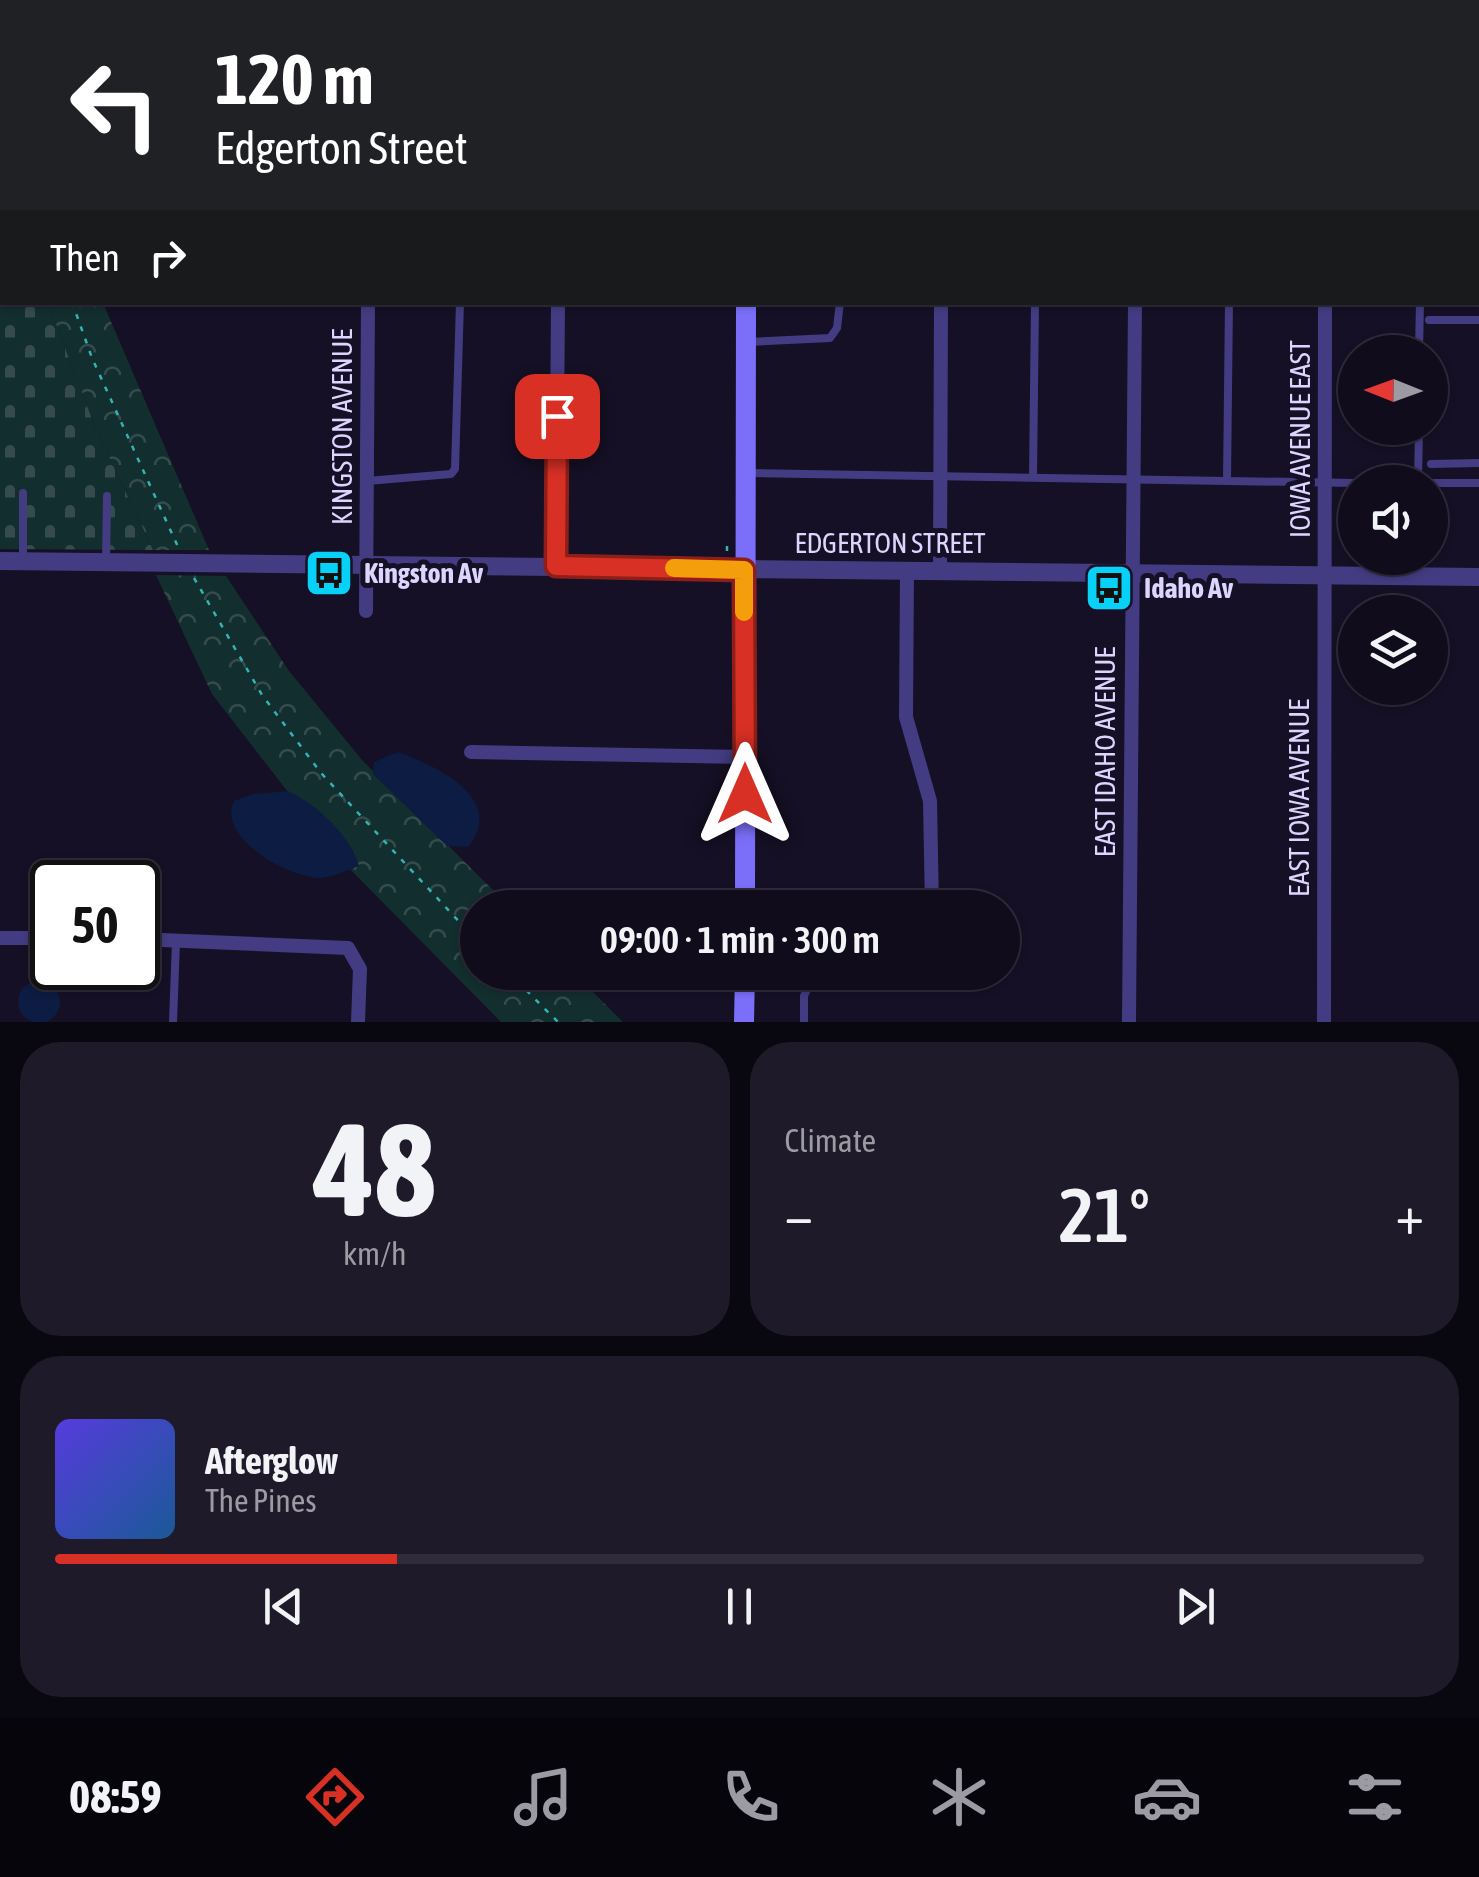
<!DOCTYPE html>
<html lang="en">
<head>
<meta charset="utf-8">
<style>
  :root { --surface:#100c1c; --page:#1e1a29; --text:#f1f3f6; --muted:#9c9ba3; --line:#302c3b; --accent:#d93025 }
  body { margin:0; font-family:"Asap Condensed",sans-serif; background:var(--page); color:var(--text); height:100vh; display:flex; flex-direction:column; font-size:38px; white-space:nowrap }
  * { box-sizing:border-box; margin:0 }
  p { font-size:32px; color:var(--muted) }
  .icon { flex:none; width:55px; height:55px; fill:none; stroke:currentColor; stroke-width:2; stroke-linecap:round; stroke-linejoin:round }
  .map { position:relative; height:1022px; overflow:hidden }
  .panel { display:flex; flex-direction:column; gap:20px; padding:20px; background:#09070f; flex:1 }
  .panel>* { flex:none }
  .guide { position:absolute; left:0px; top:0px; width:1480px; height:305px; box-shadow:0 2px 8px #0004,0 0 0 2px var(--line); background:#202124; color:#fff; overflow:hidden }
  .needle { width:65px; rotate:271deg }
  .fabs { position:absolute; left:1338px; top:335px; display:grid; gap:20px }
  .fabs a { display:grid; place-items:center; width:110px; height:110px; border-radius:50%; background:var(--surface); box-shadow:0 2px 8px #0004,0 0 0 2px var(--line); font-size:50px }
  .speed { position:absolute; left:30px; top:860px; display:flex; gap:20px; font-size:50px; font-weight:700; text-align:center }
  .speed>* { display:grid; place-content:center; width:130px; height:130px; border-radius:50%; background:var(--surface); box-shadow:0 2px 8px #0004,0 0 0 2px var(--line); line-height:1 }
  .speed .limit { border:5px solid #111; border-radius:15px; background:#fff; color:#111 }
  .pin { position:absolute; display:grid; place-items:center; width:85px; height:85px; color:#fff; margin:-42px; border-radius:20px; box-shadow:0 5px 15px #0006 }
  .me { position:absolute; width:110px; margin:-55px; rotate:0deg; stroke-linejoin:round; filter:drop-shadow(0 0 8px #0008) }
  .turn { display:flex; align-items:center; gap:35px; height:210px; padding:0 50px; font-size:45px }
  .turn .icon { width:130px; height:130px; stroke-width:2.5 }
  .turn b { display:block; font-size:70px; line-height:85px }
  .then { display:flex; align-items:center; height:95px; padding:0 50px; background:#0003; gap:20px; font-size:38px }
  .big { font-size:75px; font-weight:600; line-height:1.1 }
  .panel .widget { flex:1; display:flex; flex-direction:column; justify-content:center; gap:15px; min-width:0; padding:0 35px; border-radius:40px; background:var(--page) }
  .panel .dial { align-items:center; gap:0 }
  .dial b { font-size:130px; line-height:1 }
  .song { display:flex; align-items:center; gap:30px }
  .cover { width:120px; height:120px; border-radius:15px; background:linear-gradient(135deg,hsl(250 70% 55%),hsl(210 70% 35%)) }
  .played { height:10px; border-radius:5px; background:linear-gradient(90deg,var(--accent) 25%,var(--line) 25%) }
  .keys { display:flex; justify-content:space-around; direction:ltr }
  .heat { display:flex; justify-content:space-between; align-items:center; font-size:55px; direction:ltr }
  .panel .tiles { flex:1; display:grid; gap:20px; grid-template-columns:1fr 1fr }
  .widget:last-child { grid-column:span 2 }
  .trip { position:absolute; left:460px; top:890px; width:560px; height:100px; border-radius:50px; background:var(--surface); box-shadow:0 2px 8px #0004,0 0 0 2px var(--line); font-weight:600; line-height:100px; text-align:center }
  .menu { display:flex; height:160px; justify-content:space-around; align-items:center; background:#06050b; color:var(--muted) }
  .menu .icon { width:70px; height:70px }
  .menu .active { color:var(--accent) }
  .menu b { font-size:45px; color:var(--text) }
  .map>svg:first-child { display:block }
  .forest { fill:url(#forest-crowns) }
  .cemetery { fill:url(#cemetery-stones) }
  .water { fill:#0c1c42 }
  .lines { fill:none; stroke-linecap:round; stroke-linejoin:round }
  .path { stroke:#33b3b3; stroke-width:2.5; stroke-dasharray:5 8; stroke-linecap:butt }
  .service { stroke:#433c82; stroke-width:8 }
  .minor { stroke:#433c82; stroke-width:14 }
  .tertiary { stroke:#433c82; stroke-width:18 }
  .secondary { stroke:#7b6ffa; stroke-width:20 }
  .route-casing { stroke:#8d1f18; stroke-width:25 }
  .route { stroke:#d93025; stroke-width:18 }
  .slow { stroke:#f59e0b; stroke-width:18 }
  .labels { text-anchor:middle; stroke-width:10; stroke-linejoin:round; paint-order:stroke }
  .street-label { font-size:28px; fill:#dcd5fe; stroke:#151025 }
  .poi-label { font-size:28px; font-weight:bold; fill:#dcd5fe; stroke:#151025; text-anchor:start }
</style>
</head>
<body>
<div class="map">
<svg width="1479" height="1022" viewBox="0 0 1479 1022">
  <defs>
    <pattern id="forest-crowns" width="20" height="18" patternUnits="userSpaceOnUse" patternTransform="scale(2.5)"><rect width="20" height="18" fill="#132e2f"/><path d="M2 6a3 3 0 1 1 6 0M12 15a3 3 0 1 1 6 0" fill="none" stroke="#354b4e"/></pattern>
    <pattern id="cemetery-stones" width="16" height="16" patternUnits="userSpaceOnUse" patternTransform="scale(2.5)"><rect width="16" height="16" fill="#132e2f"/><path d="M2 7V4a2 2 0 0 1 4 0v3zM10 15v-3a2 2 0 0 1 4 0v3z" fill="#354b4e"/></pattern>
  </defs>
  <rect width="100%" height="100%" fill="#151025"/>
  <g class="forest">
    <path d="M48 303H103L209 550H153L95 427Z"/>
    <path d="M156 575 226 576 289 671 362 760 510 907 478 908V972L574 973 623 1022H501L340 859 212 694Z"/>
  </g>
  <g class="cemetery">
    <path d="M382 0H728L382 2Z"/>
    <path d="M0 123 2 302 48 303 95 427 153 550 0 549Z"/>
  </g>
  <g class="water">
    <path d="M398 752C437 766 507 799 468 847L447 846 373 774 374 762Z"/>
    <path d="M288 791C316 804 351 836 359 866 348 870 333 877 322 878 290 879 216 838 234 801L253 794Z"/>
    <circle cx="39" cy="1002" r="21"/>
  </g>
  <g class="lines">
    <g class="path">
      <path d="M0 65 2 75"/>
      <path d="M72 302 92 358 179 549"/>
      <path d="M727 551V538"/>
      <path d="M194 578 262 695 321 773 478 942"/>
      <path d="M508 972 558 1022"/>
    </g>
    <g class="service">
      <path d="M394 0V2"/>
      <path d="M643 0V2"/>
      <path d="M1478 287H1479"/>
      <path d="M1429 320H1479"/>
      <path d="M746 342 830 338 837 328 840 302"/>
      <path d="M1419 352 1420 302"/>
      <path d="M1431 464 1479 463"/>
      <path d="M750 473 1355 483"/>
      <path d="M1033 477 1035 302"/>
      <path d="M1227 480 1229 302"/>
      <path d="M367 481 451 474 455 469 460 302"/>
      <path d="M1418 482 1419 428"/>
      <path d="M1430 483H1479"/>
      <path d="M23 561V493"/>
      <path d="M106 562 107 496"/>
      <path d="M173 1022 176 942"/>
      <path d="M804 1022V996L815 972"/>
    </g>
    <g class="minor">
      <path d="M368 0V2"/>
      <path d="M943 2V0"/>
      <path d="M1136 2V0"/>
      <path d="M1327 2V0"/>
      <path d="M556 567 558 302"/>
      <path d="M907 570 906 717 930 801 932 908"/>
      <path d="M940 571 941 302"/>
      <path d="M366 611 368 302"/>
      <path d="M471 752 745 757"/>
      <path d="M0 938H52"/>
      <path d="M138 939 348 948 360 969 358 1022"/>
      <path d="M1129 1022 1135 302"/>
      <path d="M1324 1022 1325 302"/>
    </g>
    <g class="tertiary">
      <path d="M1376 0 1379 2"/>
      <path d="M1478 83 1479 85"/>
      <path d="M1478 198H1479"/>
      <path d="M0 561 1479 577"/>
    </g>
    <g class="secondary">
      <path d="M753 2V0"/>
      <path d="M745 908 746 302"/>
      <path d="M744 1022 745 972"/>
    </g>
  </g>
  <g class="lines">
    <g class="route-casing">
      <path id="route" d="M557 416 556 566 744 570 745 794"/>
    </g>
    <use href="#route" class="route"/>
    <path class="slow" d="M674 568 744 570V612"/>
  </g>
  <defs>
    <g id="bus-square" transform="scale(2.5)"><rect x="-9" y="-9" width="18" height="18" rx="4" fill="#08d1f7" stroke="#151025"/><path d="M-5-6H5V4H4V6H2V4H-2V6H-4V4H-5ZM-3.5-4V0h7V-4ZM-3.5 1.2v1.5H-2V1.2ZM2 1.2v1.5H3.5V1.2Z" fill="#111"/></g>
  </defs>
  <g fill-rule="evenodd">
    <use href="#bus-square" x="329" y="573"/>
    <use href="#bus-square" x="1109" y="588"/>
  </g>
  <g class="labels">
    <g class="street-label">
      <text transform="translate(342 427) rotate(-90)" y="10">KINGSTON AVENUE</text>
      <text transform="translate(1300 439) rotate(-90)" y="10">IOWA AVENUE EAST</text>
      <text x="890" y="553">EDGERTON STREET</text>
      <text transform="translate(1105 752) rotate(-90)" y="10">EAST IDAHO AVENUE</text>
      <text transform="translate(1299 798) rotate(-90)" y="10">EAST IOWA AVENUE</text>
    </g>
    <g class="poi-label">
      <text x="364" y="583">Kingston Av</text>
      <text x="1144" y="598">Idaho Av</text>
    </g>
  </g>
</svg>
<div class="fabs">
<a><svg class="needle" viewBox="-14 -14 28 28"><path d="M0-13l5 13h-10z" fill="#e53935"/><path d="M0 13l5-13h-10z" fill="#9c9ba3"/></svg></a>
<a><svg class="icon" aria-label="sound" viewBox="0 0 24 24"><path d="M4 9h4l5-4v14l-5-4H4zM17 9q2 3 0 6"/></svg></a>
<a><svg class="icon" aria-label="layers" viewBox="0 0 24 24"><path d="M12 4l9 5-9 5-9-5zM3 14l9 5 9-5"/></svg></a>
</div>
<div class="speed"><div class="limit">50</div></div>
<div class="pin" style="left:557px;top:416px;background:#d93025"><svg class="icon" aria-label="arrive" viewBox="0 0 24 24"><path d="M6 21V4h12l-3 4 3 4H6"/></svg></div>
<svg class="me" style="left:745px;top:794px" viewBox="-20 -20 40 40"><path d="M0-17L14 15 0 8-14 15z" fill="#d93025" stroke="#fff" stroke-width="4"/></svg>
<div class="trip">09:00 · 1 min · 300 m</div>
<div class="guide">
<div class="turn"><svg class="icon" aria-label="left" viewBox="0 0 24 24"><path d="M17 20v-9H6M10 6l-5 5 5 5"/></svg><div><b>120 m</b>Edgerton Street</div></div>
<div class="then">Then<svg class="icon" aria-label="right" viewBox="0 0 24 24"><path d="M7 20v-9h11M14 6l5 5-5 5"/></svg></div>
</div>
</div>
<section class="panel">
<div class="tiles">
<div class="widget dial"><b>48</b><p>km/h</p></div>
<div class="widget"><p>Climate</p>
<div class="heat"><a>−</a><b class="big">21°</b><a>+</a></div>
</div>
<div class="widget">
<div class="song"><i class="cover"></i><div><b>Afterglow</b><p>The Pines</p></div></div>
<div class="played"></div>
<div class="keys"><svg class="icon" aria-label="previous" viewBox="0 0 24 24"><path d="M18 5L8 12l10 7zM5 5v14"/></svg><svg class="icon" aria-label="pause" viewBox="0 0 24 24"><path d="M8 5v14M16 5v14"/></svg><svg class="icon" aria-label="next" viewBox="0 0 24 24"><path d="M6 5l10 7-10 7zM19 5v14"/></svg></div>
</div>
</div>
</section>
<nav class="menu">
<b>08:59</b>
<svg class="icon active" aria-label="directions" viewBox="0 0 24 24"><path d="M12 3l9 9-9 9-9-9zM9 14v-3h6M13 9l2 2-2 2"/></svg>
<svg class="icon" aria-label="music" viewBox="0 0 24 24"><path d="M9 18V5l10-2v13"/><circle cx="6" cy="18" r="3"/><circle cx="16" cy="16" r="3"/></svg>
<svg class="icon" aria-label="phone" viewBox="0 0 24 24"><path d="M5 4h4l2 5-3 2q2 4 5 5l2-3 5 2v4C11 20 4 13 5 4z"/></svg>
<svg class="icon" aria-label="climate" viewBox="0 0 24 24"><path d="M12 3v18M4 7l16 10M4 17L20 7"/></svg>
<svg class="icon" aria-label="car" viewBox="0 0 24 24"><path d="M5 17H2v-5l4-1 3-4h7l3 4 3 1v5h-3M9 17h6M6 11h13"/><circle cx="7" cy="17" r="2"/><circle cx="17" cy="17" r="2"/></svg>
<svg class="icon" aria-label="filters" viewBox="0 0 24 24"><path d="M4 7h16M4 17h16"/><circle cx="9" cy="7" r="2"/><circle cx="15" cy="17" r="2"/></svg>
</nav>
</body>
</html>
